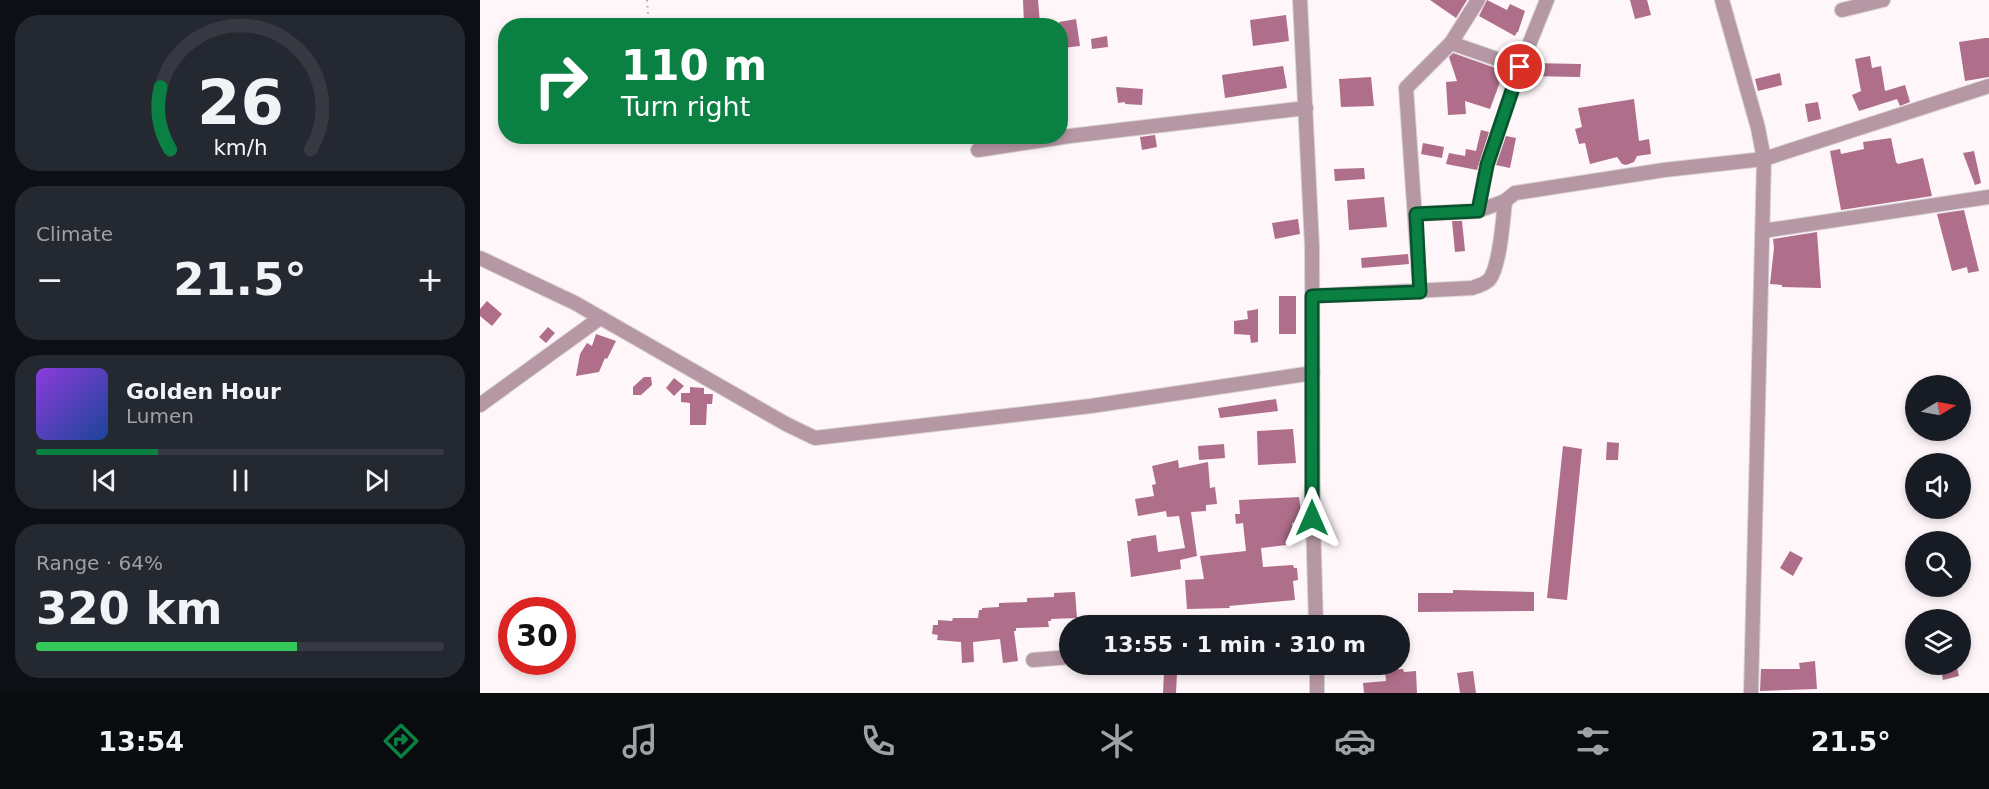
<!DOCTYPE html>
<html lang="en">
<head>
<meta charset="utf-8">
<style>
  :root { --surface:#171b24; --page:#242831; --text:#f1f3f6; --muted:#9ea1a6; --line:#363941; --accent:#0b8043 }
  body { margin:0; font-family:"DejaVu Sans",sans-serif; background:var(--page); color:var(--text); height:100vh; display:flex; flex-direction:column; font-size:22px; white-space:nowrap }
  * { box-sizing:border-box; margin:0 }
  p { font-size:20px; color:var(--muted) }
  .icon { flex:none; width:33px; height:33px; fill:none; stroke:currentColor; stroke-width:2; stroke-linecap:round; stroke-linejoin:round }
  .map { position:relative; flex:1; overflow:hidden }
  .details { display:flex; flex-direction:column; gap:15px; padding:15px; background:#0d0f14; width:480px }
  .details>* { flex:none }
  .guide { position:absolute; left:18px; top:18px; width:570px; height:126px; border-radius:24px; box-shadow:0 3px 9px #0003; background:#0b8043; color:#fff; overflow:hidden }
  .needle { width:39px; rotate:80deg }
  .controls { position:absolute; left:1425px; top:375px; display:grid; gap:12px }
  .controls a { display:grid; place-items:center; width:66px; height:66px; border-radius:50%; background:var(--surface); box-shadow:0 3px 9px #0003; font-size:30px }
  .speed { position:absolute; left:18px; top:597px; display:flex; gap:12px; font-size:30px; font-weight:700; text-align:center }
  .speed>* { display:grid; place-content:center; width:78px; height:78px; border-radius:50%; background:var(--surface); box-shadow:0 3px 9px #0003; line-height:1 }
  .speed .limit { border:9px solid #d22; background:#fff; color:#111 }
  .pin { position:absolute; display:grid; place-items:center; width:51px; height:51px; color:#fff; margin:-26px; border:3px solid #fff; border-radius:50%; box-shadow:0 2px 6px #0007 }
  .me { position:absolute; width:66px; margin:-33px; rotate:0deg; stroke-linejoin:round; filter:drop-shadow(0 0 4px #0008) }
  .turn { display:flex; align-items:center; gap:21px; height:126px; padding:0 24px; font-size:27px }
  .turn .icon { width:78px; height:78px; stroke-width:2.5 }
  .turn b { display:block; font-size:42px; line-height:51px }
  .big { font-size:45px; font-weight:800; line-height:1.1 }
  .details .tile { flex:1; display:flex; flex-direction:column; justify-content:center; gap:9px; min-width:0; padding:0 21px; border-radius:24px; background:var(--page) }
  .details .dial { align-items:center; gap:0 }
  .dial svg { height:156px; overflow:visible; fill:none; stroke:var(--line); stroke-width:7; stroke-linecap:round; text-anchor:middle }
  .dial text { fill:var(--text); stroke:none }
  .song { display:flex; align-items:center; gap:18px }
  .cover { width:72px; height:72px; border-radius:9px; background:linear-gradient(135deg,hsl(270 70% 55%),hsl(220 70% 35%)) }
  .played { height:6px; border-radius:3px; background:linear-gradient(90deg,var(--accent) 30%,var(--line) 30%) }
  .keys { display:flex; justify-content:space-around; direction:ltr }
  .heat { display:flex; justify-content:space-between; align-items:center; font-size:33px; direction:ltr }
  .charge { height:9px; border-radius:4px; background:linear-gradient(90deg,#34c759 64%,var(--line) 0) }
  .trip { position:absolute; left:579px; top:615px; width:351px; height:60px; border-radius:30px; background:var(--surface); box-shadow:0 3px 9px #0003; font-weight:800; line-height:60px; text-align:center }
  .tab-bar { display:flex; height:96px; justify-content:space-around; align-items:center; background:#090b0e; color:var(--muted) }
  .tab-bar .icon { width:42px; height:42px }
  .tab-bar .on { color:var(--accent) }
  .tab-bar b { font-size:27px; color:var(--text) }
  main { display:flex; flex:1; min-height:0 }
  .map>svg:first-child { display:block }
  .building { fill:#af6e8a }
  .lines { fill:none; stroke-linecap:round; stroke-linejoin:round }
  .minor-casing { stroke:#d9d2d5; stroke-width:16 }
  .path { stroke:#b5aeb1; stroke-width:2; stroke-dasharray:1.5 4.5; stroke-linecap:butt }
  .minor { stroke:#b697a4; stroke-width:14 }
  .route-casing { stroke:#07532c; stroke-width:15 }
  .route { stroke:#0b8043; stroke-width:10 }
</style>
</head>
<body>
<main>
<section class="details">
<div class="tile dial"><svg viewBox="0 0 100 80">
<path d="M14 69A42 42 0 1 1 86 69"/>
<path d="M14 69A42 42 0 0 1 9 37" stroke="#0b8043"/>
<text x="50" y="56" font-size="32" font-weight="700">26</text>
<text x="50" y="72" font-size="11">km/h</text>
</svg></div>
<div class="tile"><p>Climate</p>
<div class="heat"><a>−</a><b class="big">21.5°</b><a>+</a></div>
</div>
<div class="tile">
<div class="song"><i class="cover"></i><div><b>Golden Hour</b><p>Lumen</p></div></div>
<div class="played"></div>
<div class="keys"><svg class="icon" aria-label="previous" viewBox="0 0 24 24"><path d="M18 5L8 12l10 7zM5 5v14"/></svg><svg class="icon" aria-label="pause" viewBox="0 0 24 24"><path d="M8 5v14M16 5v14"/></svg><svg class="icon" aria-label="next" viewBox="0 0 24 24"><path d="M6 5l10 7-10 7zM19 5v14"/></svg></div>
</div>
<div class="tile"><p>Range · 64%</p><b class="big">320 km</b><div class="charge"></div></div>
</section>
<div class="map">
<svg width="1509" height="693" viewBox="0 0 1509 693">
  <rect width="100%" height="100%" fill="#fef6f9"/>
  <g class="building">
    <path d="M543 0H558L560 23 544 24Z"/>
    <path d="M950 0H987L976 18Z"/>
    <path d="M1007 0 1027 10 1030 4 1045 11 1038 32H1037L1035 36 999 16Z"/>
    <path d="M1150 0H1167L1171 15 1155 19Z"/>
    <path d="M806 15 809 41 773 46 770 20Z"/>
    <path d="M596 19 600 46 583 48 579 22Z"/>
    <path d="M627 36 628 47 612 49 611 39Z"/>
    <path d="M1505 38H1509V77L1485 81 1479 42Z"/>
    <path d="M973 53 1024 71 1010 109 985 101 986 114 968 115 966 82 977 81 969 57Z"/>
    <path d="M1390 56 1392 68 1401 66 1405 91 1425 85 1430 102 1420 106 1417 99 1379 111 1372 95 1381 91 1375 59Z"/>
    <path d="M1051 63 1101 64 1100 77 1047 76Z"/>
    <path d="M803 66 807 88 745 98 742 75Z"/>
    <path d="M1300 73 1302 85 1278 91 1275 79Z"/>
    <path d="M891 77 894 106 861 107 859 79Z"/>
    <path d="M636 87 663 89 662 105 645 104V102L638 103Z"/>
    <path d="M1154 99 1159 141 1169 139 1171 154 1157 156 1154 162 1146 165 1142 164 1137 157 1110 164 1105 143 1099 144 1095 129 1102 127 1098 108Z"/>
    <path d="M1338 102 1341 119 1328 122 1325 104Z"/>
    <path d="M1001 130 1009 132 997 170 966 164 969 153 985 156 986 149 996 151Z"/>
    <path d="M675 135 677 147 662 150 660 137Z"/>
    <path d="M1026 136 1036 138 1030 168 1016 165Z"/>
    <path d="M1411 138 1416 162 1418 164 1443 158 1452 196 1361 210 1350 151 1360 149 1361 154 1384 149 1383 142Z"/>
    <path d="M943 143 964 147 962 158 941 154Z"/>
    <path d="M1494 151 1501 183 1495 185 1483 153Z"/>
    <path d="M884 168 885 179 855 181 854 169Z"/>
    <path d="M904 197 907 227 869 230 867 200Z"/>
    <path d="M1484 210 1499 271 1488 273 1487 267 1472 271 1457 214Z"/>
    <path d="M818 219 820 234 795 239 792 223Z"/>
    <path d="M972 221H982L985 251 975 252Z"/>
    <path d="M1337 232 1341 288 1302 287V285L1290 284 1294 248 1293 239Z"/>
    <path d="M928 254 929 264 882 268 881 258Z"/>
    <rect x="799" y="296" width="17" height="38"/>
    <path d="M7 301 22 314 12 326 0 316V309Z"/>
    <path d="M778 309V342L771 343 770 335 754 334V321L768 319 767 311Z"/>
    <path d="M68 327 75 333 66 343 59 337Z"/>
    <path d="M116 334 136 341 127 359 125 358 119 372 96 376 100 354 107 343 112 346Z"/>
    <path d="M164 377H171L172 385 161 395H153V387Z"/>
    <path d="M194 378 204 386 194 396 186 388Z"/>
    <path d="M210 387 224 388V394H233L232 404H227L226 425H210V403L201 402V393H210Z"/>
    <path d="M796 399 798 411 740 418 738 408Z"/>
    <path d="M813 429 816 463 778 465 777 431Z"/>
    <path d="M1127 442 1139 443 1138 460H1126Z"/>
    <path d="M744 444 745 458 719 460 718 446Z"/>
    <path d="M1083 446 1102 449 1087 600 1067 598Z"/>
    <path d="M698 460 699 468 728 462 730 488 735 487 737 504 726 505V511L711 512 717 556 700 560 701 569 651 577 647 541H651V539L676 535 678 552 705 548 699 516 687 517 686 511 658 516 655 499 674 496 672 485 676 484 672 466Z"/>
    <path d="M819 497 822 521 812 523 814 544 781 548 783 567 813 565 814 568H817L818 580 813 581 815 600 749 606 750 608 707 609 705 580 724 579 720 556 766 551 763 523 756 524 755 514H760L759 500Z"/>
    <path d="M1310 551 1323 558 1313 576 1300 568Z"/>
    <path d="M973 590 1054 592V611L938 612V593H973Z"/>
    <path d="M595 592 597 618 571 619V621H568L569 627 536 628V631H534L538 661 523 663 520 639 493 642 494 662 482 663 481 642 457 640 458 635 452 634 453 625H458V620L472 621 473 618H498L499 610H502V608L519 607V603L547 602V598L574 597V593Z"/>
    <path d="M1335 661 1337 689 1280 691 1281 669H1320L1319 663Z"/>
    <path d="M1460 664H1476L1479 676 1463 680Z"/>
    <path d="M923 669 924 672 936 671 937 693H884L883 683 906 681 905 670Z"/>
    <path d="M993 671 996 693H980L977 673Z"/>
    <path d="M684 672 697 673 696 693H683Z"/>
  </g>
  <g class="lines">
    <g class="minor-casing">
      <g id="minor">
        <path d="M820 0 832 246 833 518 836 626"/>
        <path d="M1242 0 1278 128 1284 159 1271 693"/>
        <path d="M1362 10 1403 0"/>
        <path d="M971 43 1040 67"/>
        <path d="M498 150 590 136 826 108"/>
        <path d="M998 211 1007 165 1040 67 1067 0"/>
        <path d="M936 214 998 211 1025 201"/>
        <path d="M1283 231 1509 197"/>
        <path d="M0 258 95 303 306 424 335 438 611 406 833 373"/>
        <path d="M940 292 926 88 971 43 998 0"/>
        <path d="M832 296 992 288C998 286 1005 284 1009 280 1020 267 1023 219 1025 201L1035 193 1184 170 1284 159 1509 86"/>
        <path d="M0 405 120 318"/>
        <path d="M553 660 590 657"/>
        <path d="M837 664V693"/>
      </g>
    </g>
    <path class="path" d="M167 0 169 26"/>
    <use href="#minor" class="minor"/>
  </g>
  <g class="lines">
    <g class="route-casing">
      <path id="route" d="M832 518V296L940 292 936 214 998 211 1007 165 1040 67"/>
    </g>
    <use href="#route" class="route"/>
  </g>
</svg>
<div class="controls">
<a><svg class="needle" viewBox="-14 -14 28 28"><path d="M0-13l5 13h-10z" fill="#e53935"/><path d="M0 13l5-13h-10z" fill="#9ea1a6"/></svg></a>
<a><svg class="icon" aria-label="sound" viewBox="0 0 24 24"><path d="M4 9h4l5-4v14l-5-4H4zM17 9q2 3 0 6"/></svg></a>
<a><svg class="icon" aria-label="search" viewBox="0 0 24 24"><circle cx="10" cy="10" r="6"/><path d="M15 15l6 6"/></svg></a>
<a><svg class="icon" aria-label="layers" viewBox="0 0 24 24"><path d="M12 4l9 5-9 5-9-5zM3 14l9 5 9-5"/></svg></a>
</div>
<div class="speed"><div class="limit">30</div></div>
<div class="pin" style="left:1040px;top:67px;background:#d93025"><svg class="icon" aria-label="arrive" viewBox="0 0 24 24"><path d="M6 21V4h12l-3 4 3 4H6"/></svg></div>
<svg class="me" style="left:832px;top:518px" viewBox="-20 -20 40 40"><path d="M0-17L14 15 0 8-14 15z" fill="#0b8043" stroke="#fff" stroke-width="4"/></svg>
<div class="trip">13:55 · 1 min · 310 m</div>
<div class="guide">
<div class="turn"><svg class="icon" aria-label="right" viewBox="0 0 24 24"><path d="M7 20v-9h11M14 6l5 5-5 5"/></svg><div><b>110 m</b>Turn right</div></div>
</div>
</div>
</main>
<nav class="tab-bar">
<b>13:54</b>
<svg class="icon on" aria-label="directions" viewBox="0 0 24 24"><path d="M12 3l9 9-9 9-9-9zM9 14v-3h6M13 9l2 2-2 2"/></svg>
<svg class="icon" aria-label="music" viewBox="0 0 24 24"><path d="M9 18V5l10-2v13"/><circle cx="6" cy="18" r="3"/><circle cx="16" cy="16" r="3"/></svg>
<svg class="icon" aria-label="phone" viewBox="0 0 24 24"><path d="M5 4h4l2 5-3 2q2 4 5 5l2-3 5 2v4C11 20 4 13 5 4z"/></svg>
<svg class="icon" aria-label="climate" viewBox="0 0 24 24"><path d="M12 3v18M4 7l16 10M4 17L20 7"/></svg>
<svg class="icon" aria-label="car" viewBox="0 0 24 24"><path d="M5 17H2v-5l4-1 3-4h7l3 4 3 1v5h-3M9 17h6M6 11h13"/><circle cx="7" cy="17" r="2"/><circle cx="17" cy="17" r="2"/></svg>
<svg class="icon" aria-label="filters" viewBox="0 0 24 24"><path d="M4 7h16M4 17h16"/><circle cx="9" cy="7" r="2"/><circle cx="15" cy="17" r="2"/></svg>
<b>21.5°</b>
</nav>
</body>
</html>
